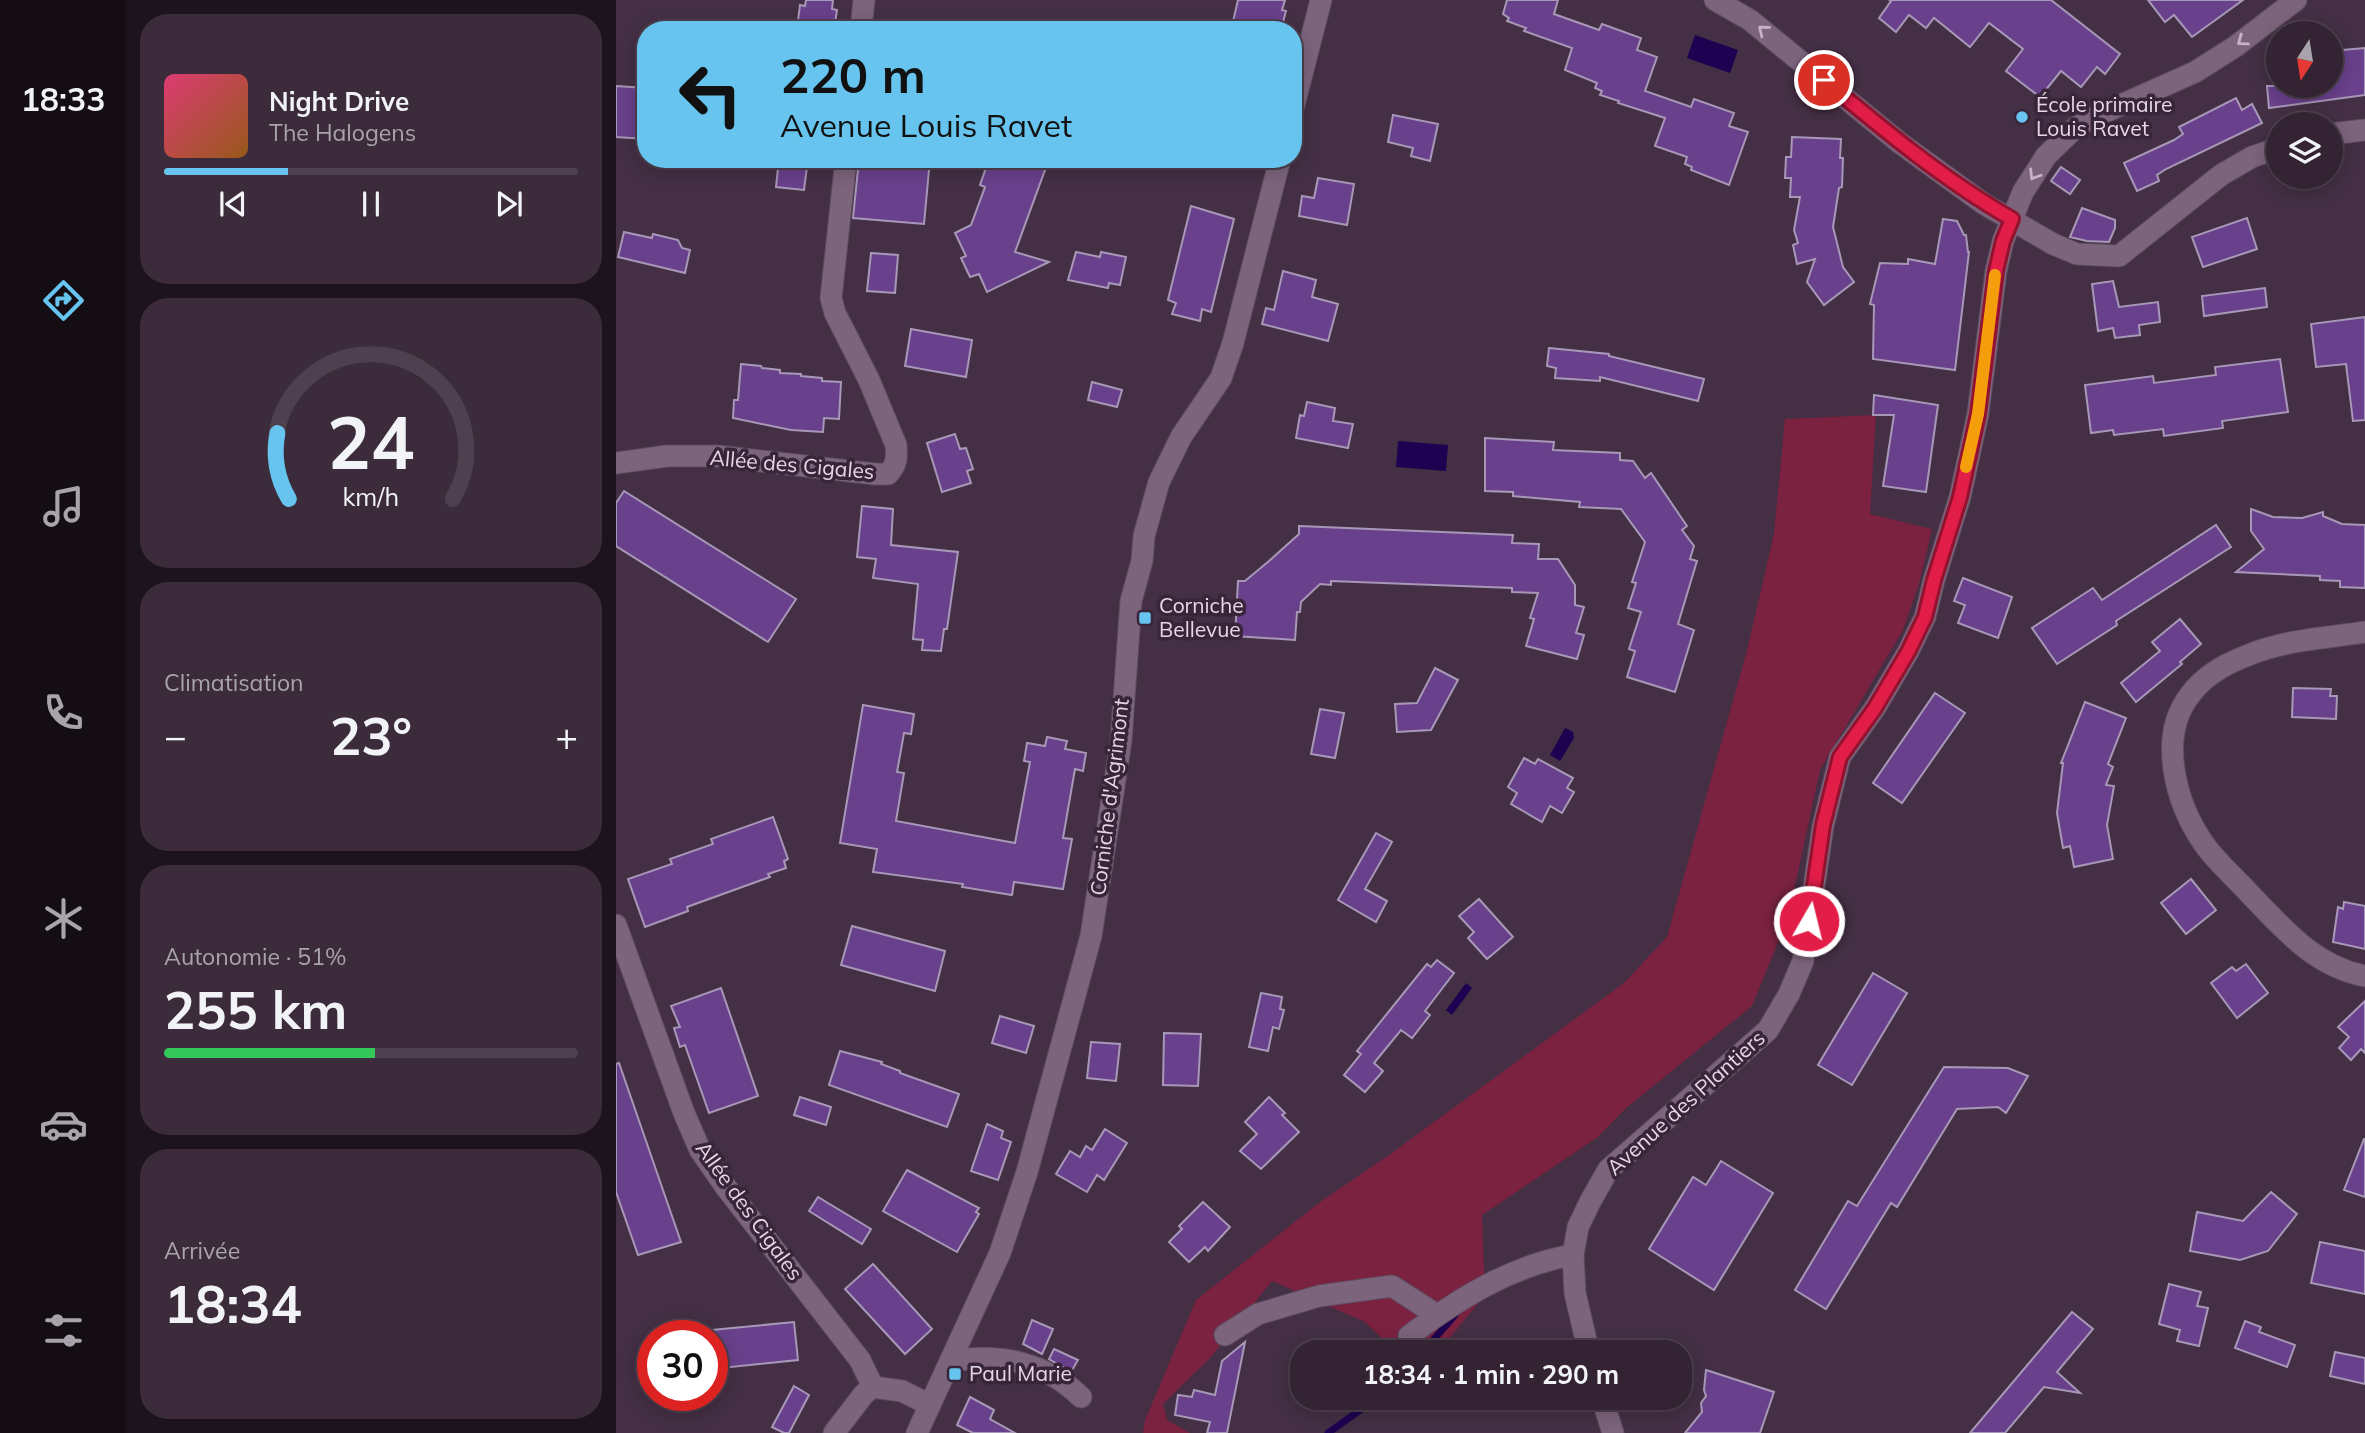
<!DOCTYPE html>
<html lang="fr">
<head>
<meta charset="utf-8">
<style>
  :root { --surface:#332333; --page:#3b2b3b; --text:#f1f3f6; --muted:#a9a4ac; --line:#4e404e; --accent:#66c4ef }
  body { margin:0; font-family:Mulish,sans-serif; background:var(--page); color:var(--text); height:100vh; display:flex; flex-direction:column; font-size:26px; white-space:nowrap }
  * { box-sizing:border-box; margin:0 }
  p { font-size:23px; color:var(--muted) }
  .icon { flex:none; width:38px; height:38px; fill:none; stroke:currentColor; stroke-width:2; stroke-linecap:round; stroke-linejoin:round }
  .map { position:relative; flex:1; overflow:hidden }
  .panel { display:flex; flex-direction:column; gap:14px; padding:14px; background:#1c131c; width:490px }
  .panel>* { flex:none }
  .top-card { position:absolute; left:21px; top:21px; width:665px; height:147px; border-radius:28px; box-shadow:0 4px 18px #0003,0 0 0 2px var(--line); background:#66c4ef; color:#111; overflow:hidden }
  .needle { width:46px; rotate:192deg }
  .controls { position:absolute; left:1650px; top:21px; display:grid; gap:14px }
  .controls a { display:grid; place-items:center; width:77px; height:77px; border-radius:50%; background:var(--surface); box-shadow:0 4px 18px #0003,0 0 0 2px var(--line); font-size:35px }
  .speed { position:absolute; left:21px; top:1320px; display:flex; gap:14px; font-size:35px; font-weight:700; text-align:center }
  .speed>* { display:grid; place-content:center; width:91px; height:91px; border-radius:50%; background:var(--surface); box-shadow:0 4px 18px #0003,0 0 0 2px var(--line); line-height:1 }
  .speed .limit { border:10px solid #d22; background:#fff; color:#111 }
  .pin { position:absolute; display:grid; place-items:center; width:60px; height:60px; color:#fff; margin:-30px; border:4px solid #fff; border-radius:50%; box-shadow:0 2px 7px #0007 }
  .me { position:absolute; width:77px; margin:-38px; rotate:8deg; stroke-linejoin:round; filter:drop-shadow(0 0 5px #0008) }
  .turn { display:flex; align-items:center; gap:24px; height:147px; padding:0 28px; font-size:32px }
  .turn .icon { width:91px; height:91px; stroke-width:2.5 }
  .turn b { display:block; font-size:49px; line-height:60px }
  .big { font-size:52px; font-weight:700; line-height:1.1 }
  .panel .widget { flex:1; display:flex; flex-direction:column; justify-content:center; gap:10px; min-width:0; padding:0 24px; border-radius:28px; background:var(--page) }
  .panel .dial { align-items:center; gap:0 }
  .dial svg { height:182px; overflow:visible; fill:none; stroke:var(--line); stroke-width:7; stroke-linecap:round; text-anchor:middle }
  .dial text { fill:var(--text); stroke:none }
  .song { display:flex; align-items:center; gap:21px }
  .cover { width:84px; height:84px; border-radius:10px; background:linear-gradient(135deg,hsl(340 70% 55%),hsl(30 70% 35%)) }
  .played { height:7px; border-radius:4px; background:linear-gradient(90deg,var(--accent) 30%,var(--line) 30%) }
  .keys { display:flex; justify-content:space-around; direction:ltr }
  .heat { display:flex; justify-content:space-between; align-items:center; font-size:38px; direction:ltr }
  .charge { height:10px; border-radius:5px; background:linear-gradient(90deg,#34c759 51%,var(--line) 0) }
  .trip { position:absolute; left:674px; top:1340px; width:402px; height:70px; border-radius:28px; background:var(--surface); box-shadow:0 4px 18px #0003,0 0 0 2px var(--line); font-weight:700; line-height:70px; text-align:center }
  main { display:flex; flex:1; min-height:0 }
  .tabs { display:flex; flex-direction:column; width:126px; justify-content:space-around; align-items:center; background:#140e14; color:var(--muted) }
  .tabs .icon { width:49px; height:49px }
  .tabs .selected { color:var(--accent) }
  .tabs b { font-size:32px; color:var(--text) }
  .map>svg:first-child { display:block }
  .green { fill:#7a223f }
  .water { fill:#1e0251 }
  .lines { fill:none; stroke-linecap:round; stroke-linejoin:round }
  .stream { stroke:#1e0251; stroke-width:7 }
  .building { fill:#69408c; stroke:#a798b7; stroke-width:2 }
  .minor-casing { stroke:#5e4c5f; stroke-width:23 }
  .minor { stroke:#7c647c; stroke-width:21 }
  .oneway { stroke:#c6b4c6 }
  .route-casing { stroke:#92132f; stroke-width:18 }
  .route { stroke:#e11d48; stroke-width:12 }
  .slow { stroke:#f59e0b; stroke-width:12 }
  .poi-dot { fill:#66c4ef; stroke:#39253a; stroke-width:2.5 }
  .labels { text-anchor:middle; stroke-width:7; stroke-linejoin:round; paint-order:stroke }
  .poi-label { font-size:21px; fill:#e5d7e5; stroke:#39253a; text-anchor:start }
  .street-label { font-size:21px; fill:#e5d7e5; stroke:#39253a }
</style>
</head>
<body>
<main>
<nav class="tabs">
<b>18:33</b>
<svg class="icon selected" aria-label="directions" viewBox="0 0 24 24"><path d="M12 3l9 9-9 9-9-9zM9 14v-3h6M13 9l2 2-2 2"/></svg>
<svg class="icon" aria-label="music" viewBox="0 0 24 24"><path d="M9 18V5l10-2v13"/><circle cx="6" cy="18" r="3"/><circle cx="16" cy="16" r="3"/></svg>
<svg class="icon" aria-label="phone" viewBox="0 0 24 24"><path d="M5 4h4l2 5-3 2q2 4 5 5l2-3 5 2v4C11 20 4 13 5 4z"/></svg>
<svg class="icon" aria-label="climate" viewBox="0 0 24 24"><path d="M12 3v18M4 7l16 10M4 17L20 7"/></svg>
<svg class="icon" aria-label="car" viewBox="0 0 24 24"><path d="M5 17H2v-5l4-1 3-4h7l3 4 3 1v5h-3M9 17h6M6 11h13"/><circle cx="7" cy="17" r="2"/><circle cx="17" cy="17" r="2"/></svg>
<svg class="icon" aria-label="filters" viewBox="0 0 24 24"><path d="M4 7h16M4 17h16"/><circle cx="9" cy="7" r="2"/><circle cx="15" cy="17" r="2"/></svg>
</nav>
<section class="panel">
<div class="widget">
<div class="song"><i class="cover"></i><div><b>Night Drive</b><p>The Halogens</p></div></div>
<div class="played"></div>
<div class="keys"><svg class="icon" aria-label="previous" viewBox="0 0 24 24"><path d="M18 5L8 12l10 7zM5 5v14"/></svg><svg class="icon" aria-label="pause" viewBox="0 0 24 24"><path d="M8 5v14M16 5v14"/></svg><svg class="icon" aria-label="next" viewBox="0 0 24 24"><path d="M6 5l10 7-10 7zM19 5v14"/></svg></div>
</div>
<div class="widget dial"><svg viewBox="0 0 100 80">
<path d="M14 69A42 42 0 1 1 86 69"/>
<path d="M14 69A42 42 0 0 1 9 40" stroke="#66c4ef"/>
<text x="50" y="56" font-size="32" font-weight="700">24</text>
<text x="50" y="72" font-size="11">km/h</text>
</svg></div>
<div class="widget"><p>Climatisation</p>
<div class="heat"><a>−</a><b class="big">23°</b><a>+</a></div>
</div>
<div class="widget"><p>Autonomie · 51%</p><b class="big">255 km</b><div class="charge"></div></div>
<div class="widget"><p>Arrivée</p><b class="big">18:34</b></div>
</section>
<div class="map">
<svg width="1749" height="1433" viewBox="0 0 1749 1433">
  <rect width="100%" height="100%" fill="#442f44"/>
  <path class="green" d="M1260 415 1254 514 1316 529 1303 584 1287 630 1204 770 1172 918 1136 1006 1009 1109 982 1137 866 1215 869 1295 821 1353H781L749 1322 656 1281 593 1359 547 1404 551 1420 574 1433H527L529 1420 580 1300 704 1202 773 1155 1008 983 1051 937 1130 654 1158 534 1169 419Z"/>
  <g class="water">
    <path d="M1079 35 1122 50 1114 73 1071 58Z"/>
    <path d="M782 441 832 445 830 471 780 467Z"/>
    <path d="M949 728 957 732 958 738 944 761 934 755Z"/>
    <path d="M850 983 856 988 836 1015 830 1010Z"/>
  </g>
  <g class="lines">
    <g class="stream">
      <path d="M806 1353 839 1315"/>
      <path d="M712 1433 761 1398"/>
    </g>
  </g>
  <g class="building">
    <path d="M190 0H217L216 9 221 10 218 30 181 29 184 5 189 6Z"/>
    <path d="M622 0H669L666 10 670 11 665 30H615Z"/>
    <path d="M891 0H942L938 14 983 30 986 24 1025 38 1021 50 1041 57 1029 91 1075 107 1078 99 1118 113 1113 126 1132 132 1113 185 1075 170 1076 167 1069 164 1071 157 1039 146 1049 118 1002 103 1003 101 984 95 986 91 979 88 981 83 949 70 956 48 908 31 910 28 891 21 893 18 887 14Z"/>
    <path d="M1273 0H1435L1504 54 1489 74 1481 67 1465 87 1445 71 1424 97 1390 71 1407 49 1373 23 1354 47 1318 18 1310 28 1293 15 1280 32 1263 18 1275 1Z"/>
    <path d="M1532 0H1627L1576 37 1558 15 1549 22Z"/>
    <path d="M1749 48V95L1653 108 1651 86H1715V51Z"/>
    <path d="M0 86 30 88V139L0 137Z"/>
    <path d="M1620 98 1626 110 1636 104 1646 123 1550 169 1541 175 1543 181 1521 191 1508 163 1558 140 1567 134 1563 127Z"/>
    <path d="M777 115 822 124 814 161 795 156 797 148 772 142Z"/>
    <path d="M1176 137 1225 139 1224 158H1227L1226 187 1223 188 1217 227 1227 267 1238 282 1208 305 1191 282 1199 259 1181 264 1177 245 1182 243 1178 230 1184 197H1174L1175 178H1169L1170 157H1175Z"/>
    <path d="M163 159H192L188 190 160 187Z"/>
    <path d="M243 159H314L308 224 237 218Z"/>
    <path d="M373 159H433L399 252 433 262 371 292 363 274 354 277 345 258 350 256 339 233 355 225 369 187 364 185Z"/>
    <path d="M1445 167 1464 180 1454 194 1435 181Z"/>
    <path d="M702 178 738 184 731 225 683 216 686 196 698 198Z"/>
    <path d="M575 206 618 219 595 312 586 309 584 321 556 314 560 303 552 300Z"/>
    <path d="M1466 208 1499 220V228L1493 242 1471 241 1454 237Z"/>
    <path d="M1631 218 1641 249 1587 267 1576 237Z"/>
    <path d="M1327 219 1341 221 1348 235H1350L1352 252H1353L1339 370 1257 359 1258 305 1254 304 1264 263 1292 264V259L1319 264Z"/>
    <path d="M8 232 36 238 37 234 62 240 66 248 74 250 69 273 2 257Z"/>
    <path d="M460 252 484 257 485 252 510 257 504 285 493 283 492 288 452 280Z"/>
    <path d="M255 253 282 255 279 293 251 291Z"/>
    <path d="M667 271 700 280 696 297 722 304 712 341 646 324 650 308 658 310Z"/>
    <path d="M1497 281 1503 307 1542 302 1544 322 1523 325 1524 335 1499 338 1497 328 1482 331 1476 284Z"/>
    <path d="M1649 288 1651 307 1588 316 1586 296Z"/>
    <path d="M1749 317V420L1737 421 1730 364 1700 367 1695 324Z"/>
    <path d="M295 329 356 340 350 377 289 366Z"/>
    <path d="M933 348 993 354V356L1088 379 1082 401 984 377V381L939 378 940 368 931 366Z"/>
    <path d="M1664 359 1672 412 1606 421 1607 428 1548 436 1547 429 1498 435 1497 430 1475 433 1469 385 1537 376 1538 383 1600 375 1599 367Z"/>
    <path d="M125 364 145 366 146 368 164 370V373L185 374V376L206 378V381L225 382 223 419 208 418 207 432 175 430 117 418 118 400H122Z"/>
    <path d="M476 382 506 390 501 407 472 400Z"/>
    <path d="M1258 395 1322 405 1310 492 1267 486 1278 415H1257Z"/>
    <path d="M691 402 719 408 717 421 737 424 732 448 680 438 684 415 688 416Z"/>
    <path d="M339 434 344 449 350 448 357 469 351 471 355 483 326 492 311 443Z"/>
    <path d="M869 438 938 442 937 450 1004 453V460L1017 461 1029 478 1035 473 1071 526 1066 530 1078 546 1074 559 1081 561 1062 624 1078 630 1059 692 1011 677 1019 651 1013 649 1025 612 1012 608 1020 583 1016 582 1029 542 1005 509 963 507 964 502 897 496V492L869 491Z"/>
    <path d="M8 491 180 599 152 642 0 546V503Z"/>
    <path d="M246 506 277 509 275 545 342 552 331 629H328L325 651 306 650 307 640 297 639 302 584 257 578 260 559 241 557Z"/>
    <path d="M1635 509 1657 517 1686 518 1707 512V516L1726 524 1749 525V588L1724 587V581L1704 580V576L1620 572 1648 549 1635 531Z"/>
    <path d="M1600 525 1615 547 1500 621 1501 625 1441 664 1416 628 1477 588 1486 600Z"/>
    <path d="M683 526 897 535 896 543 923 544 922 559H942L959 585V605L968 607 960 633 968 635 961 659 910 646 918 619 914 618 922 593 896 592V588L715 581V585L704 584 685 602 684 612H681L679 640 619 636 622 581H629L653 561 683 534Z"/>
    <path d="M1347 578 1396 597 1382 638 1342 623 1349 605 1338 601Z"/>
    <path d="M1564 619 1585 644 1564 662 1566 664 1520 702 1505 683 1544 651 1536 642Z"/>
    <path d="M819 668 842 680 815 730 781 732 779 704 801 703Z"/>
    <path d="M1677 688 1715 689 1714 696H1721L1720 719 1676 717Z"/>
    <path d="M1319 693 1349 713 1286 803 1257 783Z"/>
    <path d="M1469 702 1510 718 1492 764 1497 767 1490 785 1498 786 1491 825 1497 859 1458 867 1454 846 1447 848 1441 813 1447 763H1445Z"/>
    <path d="M247 705 298 714 295 734 288 733 285 750 281 772 288 773 280 821 399 843 414 762 408 761 411 743 429 746 431 737 451 741 449 749 470 753 467 771 459 769 447 838 456 839 447 889 398 882 396 895 346 887 347 884 257 872 261 849 224 843Z"/>
    <path d="M704 709 728 713 719 758 695 754Z"/>
    <path d="M908 758 919 764 922 759 957 778 951 788 958 792 946 813 934 806 926 822 895 804 901 793 892 787Z"/>
    <path d="M157 817 172 859 168 861 170 868 152 874 154 877 71 907 72 911 29 927 12 879 56 864 54 859 97 844 95 839Z"/>
    <path d="M760 833 776 842 749 889 771 901 760 922 722 900Z"/>
    <path d="M1575 879 1600 910 1570 934 1545 903Z"/>
    <path d="M863 899 897 937 871 959 852 938 858 932 843 916Z"/>
    <path d="M1728 902 1749 906V949L1717 942 1722 907 1727 909Z"/>
    <path d="M236 926 329 951 319 991 225 965Z"/>
    <path d="M821 960 838 973 809 1011 814 1015 796 1038 785 1030 758 1063 767 1071 749 1092 728 1075 745 1054 741 1051 811 964 815 967Z"/>
    <path d="M1630 964 1652 993 1621 1018 1595 983 1616 967 1620 971Z"/>
    <path d="M1257 973 1291 993 1236 1085 1202 1065Z"/>
    <path d="M105 988 142 1096 93 1113 69 1045 64 1047 58 1028 64 1027 55 1006Z"/>
    <path d="M645 993 666 997 664 1009 668 1010 663 1029 657 1027 652 1051 633 1047Z"/>
    <path d="M1749 1001V1053L1745 1049 1735 1060 1723 1048 1733 1037 1722 1027Z"/>
    <path d="M384 1016 418 1026 410 1053 376 1043Z"/>
    <path d="M548 1033 585 1034 582 1086 547 1085Z"/>
    <path d="M475 1042 504 1044 500 1081 471 1078Z"/>
    <path d="M224 1051 266 1062 265 1064 284 1071V1073L343 1094 331 1127 213 1085Z"/>
    <path d="M3 1063 65 1242 22 1255 0 1192V1064Z"/>
    <path d="M1328 1067 1392 1068 1412 1076 1390 1113 1382 1107 1341 1109 1281 1207 1275 1203 1210 1309 1179 1290 1232 1201 1241 1206Z"/>
    <path d="M184 1097 215 1107 210 1125 178 1115Z"/>
    <path d="M653 1097 669 1113 666 1115 683 1132 645 1169 624 1151 641 1134 629 1122Z"/>
    <path d="M371 1124 387 1131 385 1138 395 1142 382 1180 355 1171Z"/>
    <path d="M489 1129 511 1143 488 1180 481 1175 471 1192 440 1174 454 1151 464 1157 470 1146 476 1150Z"/>
    <path d="M1748 1139H1749V1197L1728 1190Z"/>
    <path d="M1105 1161 1157 1193 1098 1290 1033 1249 1077 1177 1090 1185Z"/>
    <path d="M291 1170 363 1208 360 1212 363 1214 341 1252 267 1211Z"/>
    <path d="M1655 1192 1681 1214 1652 1251 1624 1260 1574 1251 1581 1212 1627 1221Z"/>
    <path d="M202 1197 255 1229 246 1244 193 1211Z"/>
    <path d="M587 1202 614 1227 592 1251 589 1247 573 1262 553 1242 566 1229 563 1226Z"/>
    <path d="M1704 1242 1749 1251V1294L1695 1283Z"/>
    <path d="M257 1264 316 1329 289 1354 229 1289Z"/>
    <path d="M1553 1284 1585 1292 1581 1306 1592 1308 1583 1346 1561 1341 1564 1330 1543 1324Z"/>
    <path d="M1456 1312 1477 1329 1441 1372 1464 1393 1428 1387 1389 1433H1354Z"/>
    <path d="M416 1320 437 1329 426 1354 407 1344Z"/>
    <path d="M1629 1321 1645 1327 1643 1332 1679 1345 1671 1367 1619 1348Z"/>
    <path d="M178 1322 182 1360 96 1369V1330Z"/>
    <path d="M629 1342 611 1433H591L594 1422 559 1415 562 1395 576 1397 578 1390 599 1395 606 1361Z"/>
    <path d="M438 1349 462 1360 455 1372 433 1359Z"/>
    <path d="M1719 1352 1749 1358V1384L1714 1376Z"/>
    <path d="M1090 1370 1158 1392 1144 1433H1069L1086 1412 1085 1403 1090 1396 1088 1390Z"/>
    <path d="M178 1386 193 1395 173 1433H168L156 1427Z"/>
    <path d="M354 1397 378 1410 374 1419 399 1433H357L341 1425Z"/>
  </g>
  <g class="lines">
    <g class="minor-casing">
      <g id="minor">
        <path d="M1099 0 1134 20 1284 143 1368 204 1437 244 1461 254 1503 256 1605 175 1636 157 1662 148"/>
        <path d="M245 30 248 0"/>
        <path d="M677 109 705 0"/>
        <path d="M1715 134 1749 130"/>
        <path d="M0 463 51 456H101L259 474H272C281 465 281 457 280 445L253 380 219 313 215 298 230 159"/>
        <path d="M1749 632C1710 638 1667 640 1630 656 1609 664 1587 677 1574 695 1541 737 1560 804 1588 844 1600 861 1617 876 1631 891 1666 927 1697 966 1749 976"/>
        <path d="M0 925 68 1113 84 1150 109 1186 244 1360 257 1387"/>
        <path d="M609 1335 642 1314 703 1296 776 1286 821 1315"/>
        <path d="M793 1336C842 1299 896 1265 957 1255"/>
        <path d="M973 1353 959 1293 957 1255 962 1227 974 1202 992 1170 1152 1030 1173 994 1187 961 1207 826 1224 757 1259 708 1292 652 1309 617 1318 580 1344 497 1362 414 1380 271 1387 241 1407 192 1430 156 1459 128 1478 117 1579 72 1620 46 1680 0"/>
        <path d="M335 1361C383 1353 429 1362 465 1397"/>
        <path d="M257 1387 286 1391 314 1405"/>
        <path d="M986 1398 997 1433"/>
        <path d="M218 1433 248 1394 257 1387"/>
        <path d="M301 1433 384 1253 411 1172 475 936 505 741 515 601 526 561 528 536 543 482 565 437 605 378 617 343 664 159"/>
      </g>
    </g>
    <use href="#minor" class="minor"/>
  </g>
  <defs><path id="oneway-chevron" d="M-2-3.5L2.5 0L-2 3.5" fill="none" stroke-width="1.6" stroke-linecap="round" stroke-linejoin="round" transform="scale(1.75)"/></defs>
  <g class="oneway">
    <use href="#oneway-chevron" transform="translate(1147 30) rotate(-141)"/>
    <use href="#oneway-chevron" transform="translate(1626 41) rotate(144)"/>
    <use href="#oneway-chevron" transform="translate(1418 175) rotate(122)"/>
  </g>
  <g class="lines">
    <g class="route-casing">
      <path id="route" d="M1193 921 1207 825 1224 757 1259 708 1292 652 1309 617 1318 580 1344 497 1362 414 1380 271 1387 241 1396 219C1328 180 1268 130 1208 80"/>
    </g>
    <use href="#route" class="route"/>
    <path class="slow" d="M1350 467 1362 414 1379 275"/>
  </g>
  <g class="poi-dot">
    <circle cx="1406" cy="117" r="7"/>
    <rect x="522" y="611" width="14" height="14" rx="3.5"/>
    <rect x="332" y="1367" width="14" height="14" rx="3.5"/>
  </g>
  <g class="labels">
    <g class="poi-label">
      <text x="1420" y="112">École primaire<tspan x="1420" dy="24">Louis Ravet</tspan></text>
      <text x="543" y="613">Corniche<tspan x="543" dy="24">Bellevue</tspan></text>
      <text x="353" y="1381">Paul Marie</text>
    </g>
    <g class="street-label">
      <text transform="translate(176 465) rotate(5)" y="7">Allée des Cigales</text>
      <text transform="translate(494 797) rotate(-83)" y="7">Corniche d'Agrimont</text>
      <text transform="translate(1070 1103) rotate(-42)" y="7">Avenue des Plantiers</text>
      <text transform="translate(133 1211) rotate(54)" y="7">Allée des Cigales</text>
    </g>
  </g>
</svg>
<div class="controls">
<a><svg class="needle" viewBox="-14 -14 28 28"><path d="M0-13l5 13h-10z" fill="#e53935"/><path d="M0 13l5-13h-10z" fill="#a9a4ac"/></svg></a>
<a><svg class="icon" aria-label="layers" viewBox="0 0 24 24"><path d="M12 4l9 5-9 5-9-5zM3 14l9 5 9-5"/></svg></a>
</div>
<div class="speed"><div class="limit">30</div></div>
<div class="pin" style="left:1208px;top:80px;background:#d93025"><svg class="icon" aria-label="arrive" viewBox="0 0 24 24"><path d="M6 21V4h12l-3 4 3 4H6"/></svg></div>
<svg class="me" style="left:1193px;top:921px" viewBox="-20 -20 40 40"><circle r="17" fill="#e11d48" stroke="#fff" stroke-width="3"/><path d="M0-11L8 9 0 5-8 9z" fill="#fff"/></svg>
<div class="trip">18:34 · 1 min · 290 m</div>
<div class="top-card">
<div class="turn"><svg class="icon" aria-label="left" viewBox="0 0 24 24"><path d="M17 20v-9H6M10 6l-5 5 5 5"/></svg><div><b>220 m</b>Avenue Louis Ravet</div></div>
</div>
</div>
</main>
</body>
</html>
